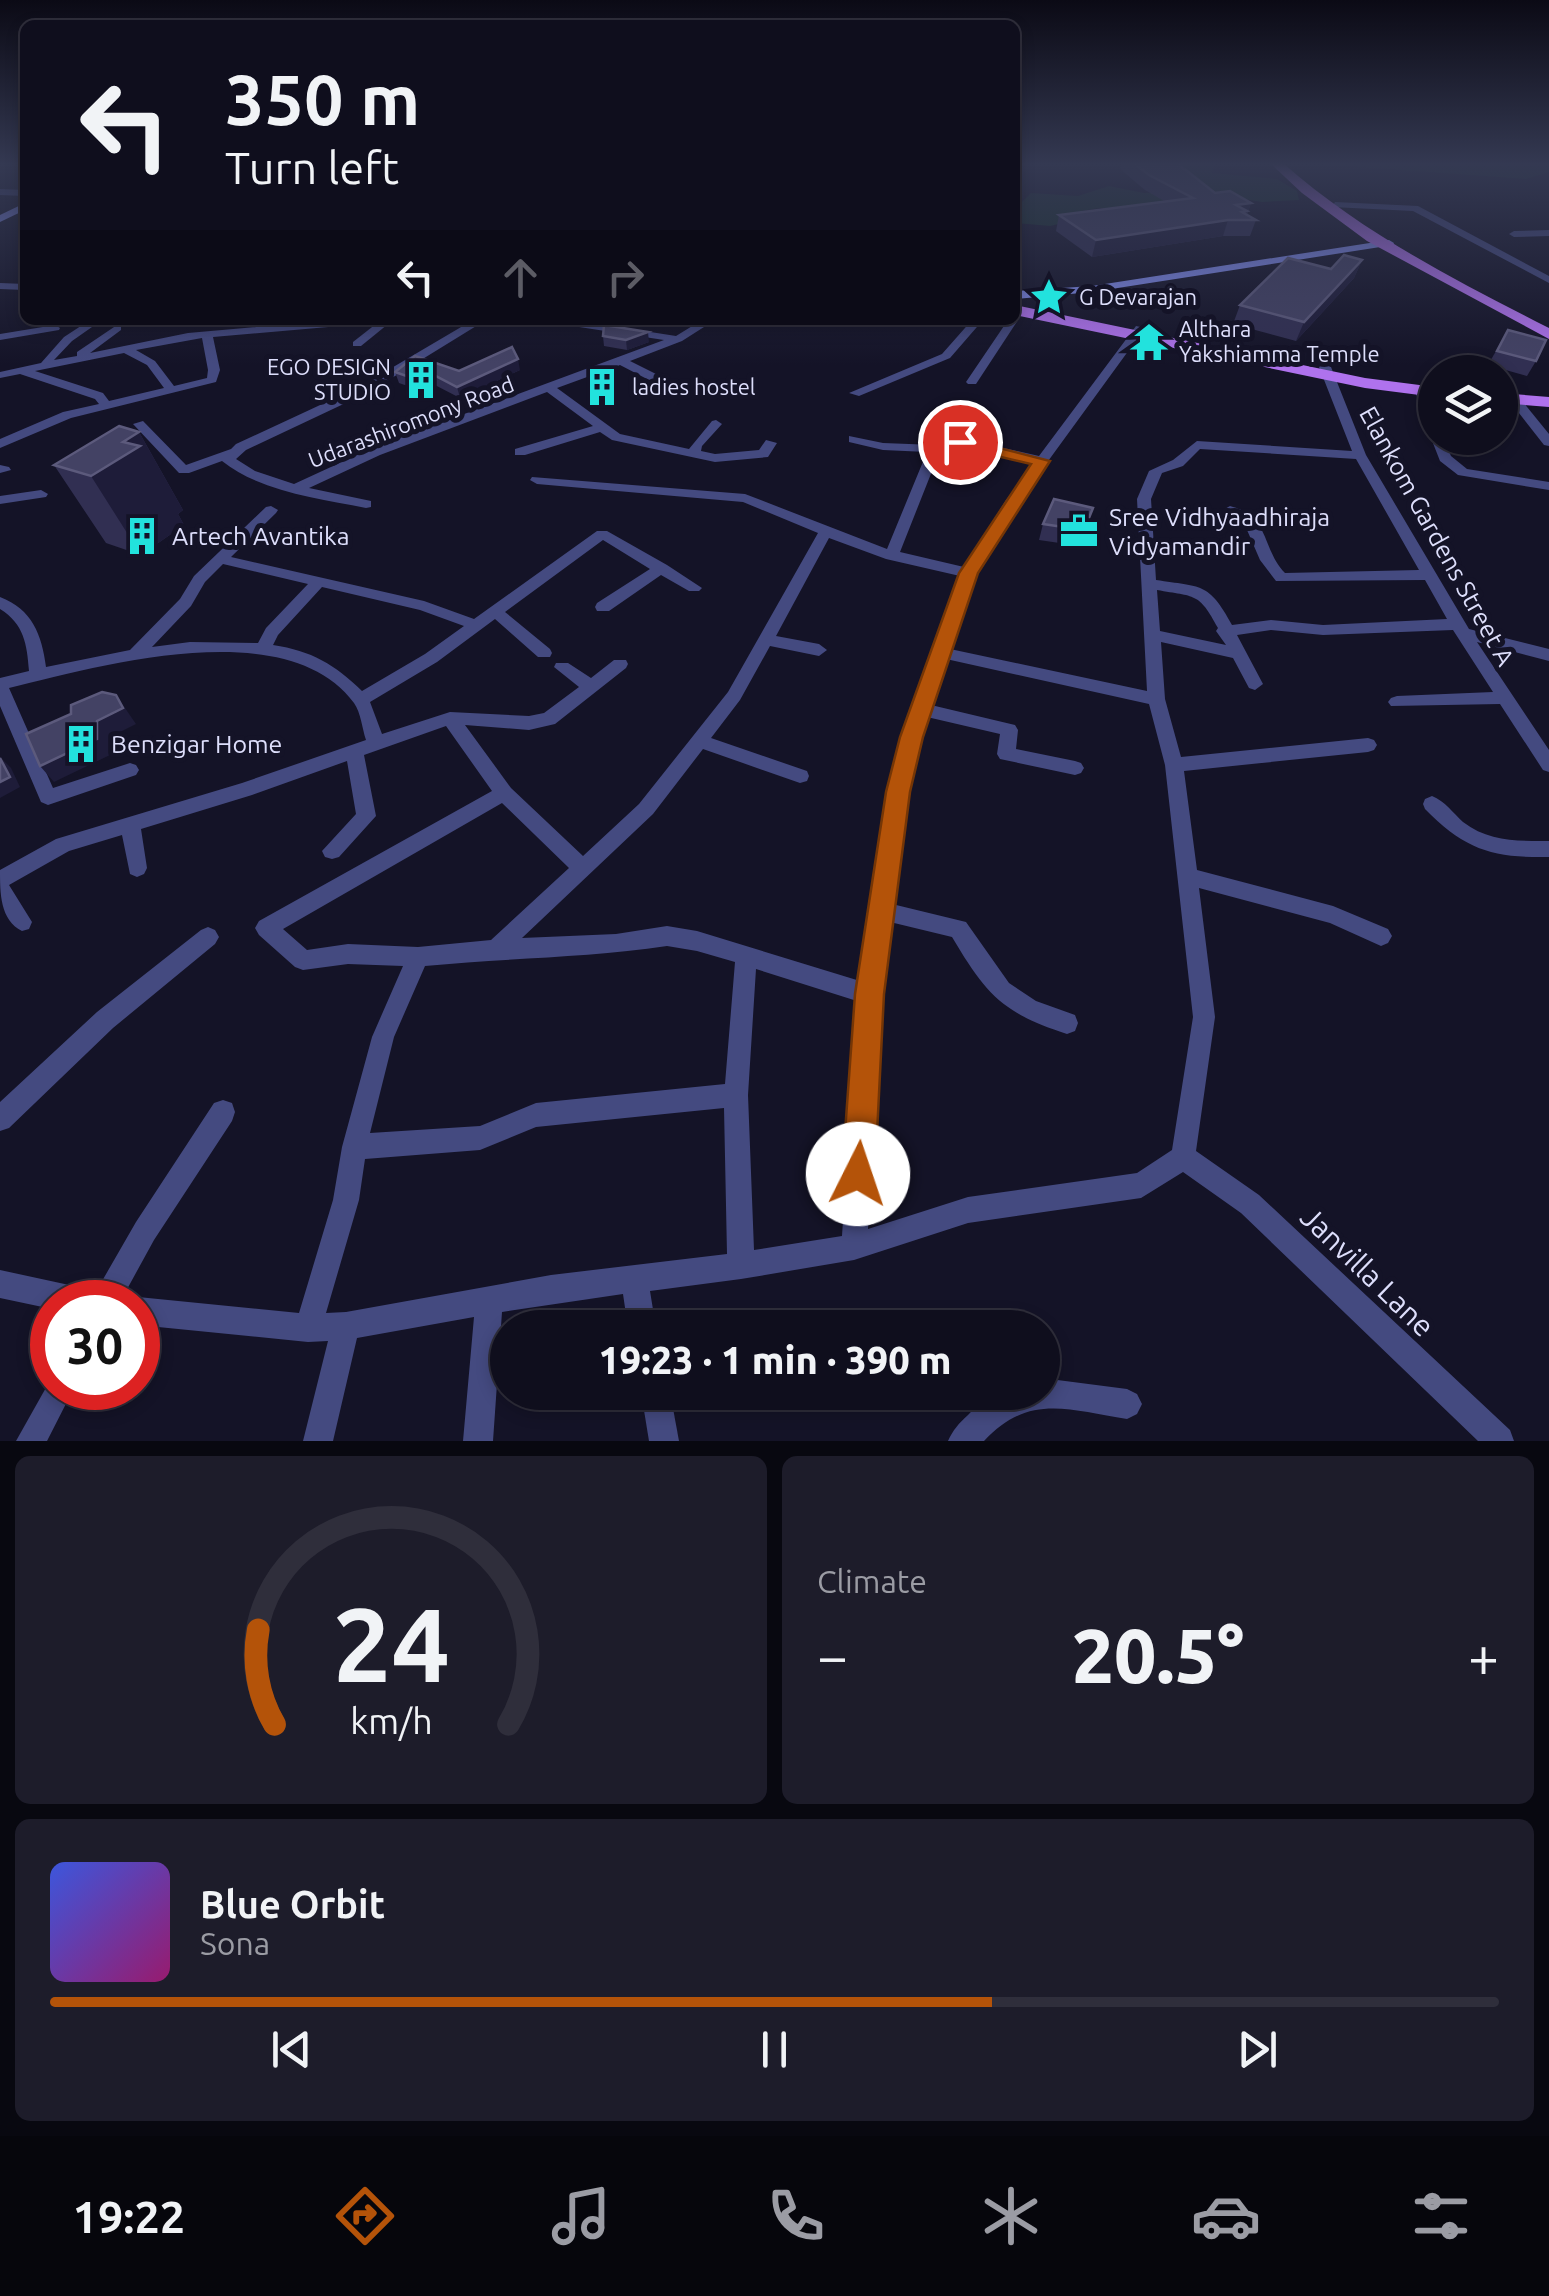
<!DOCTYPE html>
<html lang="en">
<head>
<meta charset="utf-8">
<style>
  :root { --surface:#0f0e1d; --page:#1d1c2a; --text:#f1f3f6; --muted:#9b9ca4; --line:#2f2e3b; --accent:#b45309 }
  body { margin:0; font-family:Ubuntu,sans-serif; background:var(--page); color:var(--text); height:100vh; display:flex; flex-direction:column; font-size:38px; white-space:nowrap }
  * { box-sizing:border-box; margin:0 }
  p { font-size:32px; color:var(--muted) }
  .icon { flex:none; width:55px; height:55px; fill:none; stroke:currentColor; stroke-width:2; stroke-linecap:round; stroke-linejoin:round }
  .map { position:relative; height:1441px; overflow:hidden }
  .details { display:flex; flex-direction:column; gap:15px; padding:15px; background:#080810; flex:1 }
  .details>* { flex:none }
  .top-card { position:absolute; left:20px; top:20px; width:1000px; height:305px; border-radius:15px; box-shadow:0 5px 15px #0003,0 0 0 2px var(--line); background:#0f0e1d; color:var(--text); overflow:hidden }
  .fabs { position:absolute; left:1418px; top:355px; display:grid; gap:20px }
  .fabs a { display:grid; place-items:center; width:100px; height:100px; border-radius:50%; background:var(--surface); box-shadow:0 5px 15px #0003,0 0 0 2px var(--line); font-size:50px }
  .speed { position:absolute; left:30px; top:1280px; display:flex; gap:20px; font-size:50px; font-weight:700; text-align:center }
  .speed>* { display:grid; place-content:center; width:130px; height:130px; border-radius:50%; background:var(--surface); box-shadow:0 5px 15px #0003,0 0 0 2px var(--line); line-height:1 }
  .speed .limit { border:15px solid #d22; background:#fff; color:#111 }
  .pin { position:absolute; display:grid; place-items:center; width:85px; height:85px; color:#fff; margin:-42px; border:5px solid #fff; border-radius:50%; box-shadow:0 2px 10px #0007 }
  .me { position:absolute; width:110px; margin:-55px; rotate:4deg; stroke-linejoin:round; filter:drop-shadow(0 0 8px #0008) }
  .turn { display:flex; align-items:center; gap:35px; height:210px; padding:0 40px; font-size:45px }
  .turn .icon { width:130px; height:130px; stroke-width:2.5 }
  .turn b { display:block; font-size:70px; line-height:85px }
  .lanes { display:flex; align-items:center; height:95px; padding:0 40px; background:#0003; justify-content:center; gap:50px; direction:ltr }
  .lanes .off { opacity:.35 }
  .big { font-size:75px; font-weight:800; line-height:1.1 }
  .details .card { flex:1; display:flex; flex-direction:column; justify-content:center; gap:15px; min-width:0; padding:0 35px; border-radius:15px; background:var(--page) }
  .details .dial { align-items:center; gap:0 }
  .dial svg { height:260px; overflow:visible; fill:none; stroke:var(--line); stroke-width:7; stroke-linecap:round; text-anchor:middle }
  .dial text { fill:var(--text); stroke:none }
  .song { display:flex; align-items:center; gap:30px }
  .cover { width:120px; height:120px; border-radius:15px; background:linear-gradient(135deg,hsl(230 70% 55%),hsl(320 70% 35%)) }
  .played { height:10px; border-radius:5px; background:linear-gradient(90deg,var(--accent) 65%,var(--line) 65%) }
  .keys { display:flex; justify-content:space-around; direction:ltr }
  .heat { display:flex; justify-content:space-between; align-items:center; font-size:55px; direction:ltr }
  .details .tiles { flex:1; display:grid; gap:15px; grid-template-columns:1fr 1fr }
  .card:last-child { grid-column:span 2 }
  .trip { position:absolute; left:490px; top:1310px; width:570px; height:100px; border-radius:50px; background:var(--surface); box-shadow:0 5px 15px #0003,0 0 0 2px var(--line); font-weight:800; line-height:100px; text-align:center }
  .menu { display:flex; height:160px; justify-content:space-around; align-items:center; background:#06060c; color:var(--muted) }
  .menu .icon { width:70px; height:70px }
  .menu .active { color:var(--accent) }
  .menu b { font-size:45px; color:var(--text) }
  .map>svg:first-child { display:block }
  .green { fill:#17302c }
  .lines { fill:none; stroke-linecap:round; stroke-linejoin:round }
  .street { fill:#444a80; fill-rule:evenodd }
  .secondary { fill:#818cee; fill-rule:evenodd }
  .primary { fill:#af72ed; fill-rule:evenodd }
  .wall { fill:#312f52 }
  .shaded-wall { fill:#1e1c39 }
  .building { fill:#434264; stroke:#5c5a7c; stroke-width:2.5 }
  .route { fill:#b45309; stroke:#753606; stroke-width:2.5 }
  .labels { text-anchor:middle; stroke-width:10; stroke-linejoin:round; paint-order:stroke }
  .far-poi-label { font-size:22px; fill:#dddefb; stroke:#141327; text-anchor:start }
  .far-street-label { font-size:22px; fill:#dddefb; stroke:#141327 }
  .poi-label { font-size:25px; fill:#dddefb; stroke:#141327; text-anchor:start }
  .street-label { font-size:25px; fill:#dddefb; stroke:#141327 }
  .near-street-label { font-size:30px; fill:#dddefb; stroke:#141327 }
</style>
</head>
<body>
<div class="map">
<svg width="1549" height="1441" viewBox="0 0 1549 1441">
  <rect width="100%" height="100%" fill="#141327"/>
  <g class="green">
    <path d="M1162 163H1216L1212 173 1277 179 1297 191 1299 200 1262 202 1219 195 1123 211 1099 208 1076 212 1072 221 1050 226 1015 223V209L1031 193 1078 196 1109 186 1144 193 1183 191Z"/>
    <path d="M1304 163H1549V172L1526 179Z"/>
  </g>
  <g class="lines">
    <g class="street">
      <path d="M0 189 25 190V196L0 195Z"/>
      <path d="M1335 202 1418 206 1549 276V283L1413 211 1332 207Z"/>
      <path d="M1549 230V236L1514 237 1509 234 1514 231Z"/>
      <path d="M0 283 25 284V290L0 289Z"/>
      <path d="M1015 317 1018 320 976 384H968L966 382 1008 320H1015Z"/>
      <path d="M90 320H102L72 341 54 360 77 356V352L117 325 121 326V330L90 353 188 333 337 320H379L374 323 213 337 220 370 216 382 71 418 0 448V439L63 412 99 404 95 399 20 374 0 378V372L41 363 64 337ZM202 338 208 370 207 378 174 386 155 361 136 350ZM124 353 147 365 164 388 109 401 103 393 35 371Z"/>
      <path d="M381 320H393L361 346H353V342Z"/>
      <path d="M473 320H486L369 392 246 450 236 459 255 471 294 484 370 449 664 340 553 323 548 320H574L676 336 702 320H715L682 341 630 361 682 387V393H674L620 365 557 388 620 434 689 449 712 421 716 420 722 424 702 446 701 451 715 454 759 450 766 440 777 443 768 457 715 462 612 440 600 432 525 455H515V449L593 426 547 392 380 455 309 488 371 501V507L366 508C318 498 261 492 222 461L189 473H179L133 424 143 421 186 465 231 449 236 444 361 386Z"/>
      <path d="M972 320H983L950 358 859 396 849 393 942 354Z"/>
      <path d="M55 325 60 328 59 330 0 340V334Z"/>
      <path d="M1136 326 1145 328 1019 501 975 573 950 649 1147 691 1137 499 1149 471 1173 460 1197 441 1352 451 1319 367 1325 364 1331 367 1366 455 1469 629 1549 649V661L1477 642 1549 750V772L1543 770 1500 704 1391 706 1388 702 1391 698 1397 696 1493 692 1453 630 1323 635 1271 630 1237 635 1263 684 1255 690 1249 688 1233 658 1161 642 1165 699 1181 757 1368 738 1374 740 1377 745 1374 750 1368 752 1184 771 1197 870 1333 906 1388 929 1392 936 1388 943 1381 946 1330 923 1199 888 1215 1017 1196 1151 1259 1195 1510 1430 1514 1441H1478L1241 1213 1183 1172 1141 1198 968 1223 854 1260 741 1279 650 1291 656 1328H628L623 1294 502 1312 493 1441H463L474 1317 357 1338 333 1441H303L328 1341 308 1342 138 1325V1302H128L138 1297 299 1313 333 1200 342 1147 372 1037 403 966 348 964 303 970 295 967 259 935 255 928 259 921 492 791 446 726 364 755 376 816 339 857 332 859 325 857 322 851 356 814 347 761 252 795 141 829 147 868 144 874 137 877 130 874 122 835 69 851 9 885 32 922 29 929 22 931C0 920 0 893 0 870L56 839 242 783 366 740C362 728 361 713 354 703 287 612 100 666 9 688L53 788 130 763 136 765 139 770 136 775 48 805 41 802 0 706V678L29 671C27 644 24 624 0 609V597C32 609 42 635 46 667L130 650 180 599 194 576 266 507 271 506 278 510 276 513 231 557 424 601 474 619 597 531H607L667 565 702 588 699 591H689L661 575 609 611H597L595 607 597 603 650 569 603 540 505 612 550 649 552 653 550 657H538L495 619 437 662 370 702 382 734 450 712 529 716 544 713 579 687 554 667 556 663H568L591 678 614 660H626L628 664 626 668 555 724 529 730 465 725 511 788 583 856 639 804 728 692 818 533 743 502 537 484 530 480 532 477 745 494 887 549 927 452 883 450 849 442V436L883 443 935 445 960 438 1039 456ZM960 446 1034 463 1006 500 964 567 900 552 940 451ZM1200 449 1356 459 1419 570 1285 573C1261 548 1271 517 1230 506L1223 510 1244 523 1260 560 1276 581 1425 580 1447 619 1323 625 1271 620 1232 625C1209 582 1201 587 1156 580L1151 499 1162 473 1183 466ZM829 538 886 559 960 576 902 737 889 793 860 981 697 931 667 926 616 934 522 938 653 814 703 749 800 783 807 781 809 776 807 771 711 738 740 700 770 646 819 656 827 650 819 644 776 636ZM223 564 308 584 266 628 258 643 190 642 152 647 191 606 205 582ZM322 587 420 610 464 626 425 654 362 691C334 664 312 651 273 645L278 635ZM1157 590C1195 597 1199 592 1218 628L1216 631 1226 645 1160 631ZM946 659 1149 704 1165 765 1193 1017 1172 1150 1137 1173 968 1197 868 1229 880 994 890 922 952 937C986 994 1002 1013 1067 1034L1075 1031 1078 1023 1075 1015 1036 1001 1009 983 966 922 892 904 907 793 927 717 1000 734 997 754 1000 759 1075 775 1081 773 1084 768 1081 763 1075 761 1016 749 1018 730 1015 725 931 705ZM502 803 569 868 491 940 418 947 348 944 307 950 283 929ZM667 946 697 951 735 962 725 1084 536 1103 480 1126 370 1133 394 1037 425 966C506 958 587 958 667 946ZM756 969 857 1001 842 1236 754 1250 748 1095ZM724 1108 727 1254 551 1275 346 1312 326 1313 359 1200 365 1159 480 1150 536 1127Z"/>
      <path d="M1421 387C1436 397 1435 420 1435 438H1443L1451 456 1467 469 1549 482V490L1458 475 1440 461 1431 438 1435 435 1429 431 1415 391Z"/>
      <path d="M1514 395 1518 396 1549 434V446L1544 445 1508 399Z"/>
      <path d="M0 465 9 467 11 470 0 473Z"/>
      <path d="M41 490 48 494 46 497 0 504V496Z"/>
      <path d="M1432 796C1445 801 1453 813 1463 822 1489 842 1518 841 1549 841V857C1493 858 1465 850 1425 809L1423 804 1425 799Z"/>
      <path d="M208 927 215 930 219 937 215 944 113 1028 9 1128 0 1131V1102L97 1012 201 930Z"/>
      <path d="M223 1100 232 1103 235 1112 232 1121 154 1240 120 1302H52V1309L0 1298V1270L83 1288 94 1295 136 1222 214 1103Z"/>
      <path d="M52 1377V1388H74L47 1441H16Z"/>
      <path d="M1042 1378 1127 1389 1137 1394 1142 1404 1137 1414 1127 1419C1068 1410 1029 1393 984 1441H948C953 1430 959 1423 968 1415 992 1390 1009 1392 1042 1392Z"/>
      <path d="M641 1392H670L679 1441H649Z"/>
    </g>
    <g class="secondary">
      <path d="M25 203V210L0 222V215Z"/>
      <path d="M1389 240 1394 243 1393 245 1092 292 1015 299V291L1092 286Z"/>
    </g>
    <g class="primary">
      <path d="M1270 163H1283C1362 233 1455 280 1549 328V339L1367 241 1302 193Z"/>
      <path d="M1015 305 1365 378 1435 387V397L1365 388 1015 315Z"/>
      <path d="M1500 393 1549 397V407L1500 403Z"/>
    </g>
  </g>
  <g class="wall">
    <path d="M1122 163H1177L1215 193 1251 203 1247 215 1256 220 1250 236H1223L1092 257 1056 231 1059 215 1166 202 1145 190 1120 169Z"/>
    <path d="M1362 260 1354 278 1296 341 1233 324 1240 305 1331 269Z"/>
    <path d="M670 320H696L686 326Z"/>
    <path d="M1508 330 1536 361 1527 376 1488 365Z"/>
    <path d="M603 336 649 342 627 350 604 346Z"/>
    <path d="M520 370 460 398 431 383 419 390 399 383 395 372Z"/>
    <path d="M1500 415 1506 430 1496 446 1448 439V438H1500Z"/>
    <path d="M139 432 183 510 178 514 184 525 141 555 106 543 54 465Z"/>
    <path d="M1093 508 1080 546 1039 540 1043 524Z"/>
  </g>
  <g class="shaded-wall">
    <path d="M1019 163H1028L1026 170 1015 180V167Z"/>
    <path d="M1251 203 1245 219 1236 205Z"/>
    <path d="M1228 220 1223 236 1092 257 1096 240Z"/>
    <path d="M1362 260 1354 278 1296 341 1304 322Z"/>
    <path d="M648 332 649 342 627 350 626 340Z"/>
    <path d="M518 359 520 370 460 398 457 387Z"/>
    <path d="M428 372 431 383 419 390 415 379Z"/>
    <path d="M139 432 183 510 178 514 184 525 141 555 91 476 123 442Z"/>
    <path d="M116 695 136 724 110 737V755L54 782 40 766 97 721Z"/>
    <path d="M0 757 11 768 20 787 0 798Z"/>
  </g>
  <g class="building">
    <path d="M1134 163H1177L1215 193 1230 191 1251 203 1236 205 1247 211 1242 212 1256 220H1228L1096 240 1059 215 1193 198 1149 175Z"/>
    <path d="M1344 255 1362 260 1304 322 1240 305 1288 258 1331 269Z"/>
    <path d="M604 325 648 332 626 340 603 336Z"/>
    <path d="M1508 330 1546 340 1536 361 1497 351Z"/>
    <path d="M512 347 518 359 457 387 428 372 415 379 395 372 415 356 459 371Z"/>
    <path d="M1500 415 1501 416 1506 430H1500Z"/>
    <path d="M119 426 139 432 123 442 140 446 91 476 54 465Z"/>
    <path d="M1054 499 1093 508 1084 530 1043 524Z"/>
    <path d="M102 692 116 695 123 708 97 721V739L40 766 26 734 71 714V705Z"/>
    <path d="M0 758 10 777 0 782Z"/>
  </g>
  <linearGradient id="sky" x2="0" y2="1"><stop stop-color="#0b0a15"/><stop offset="0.45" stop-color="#343952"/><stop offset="1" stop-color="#343952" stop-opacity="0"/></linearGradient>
  <rect width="1549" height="365" fill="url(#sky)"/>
  <path class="route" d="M960 438 1050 461 978 573 923 737 910 792 884 994 875 1174 870 1186 858 1191 847 1186 842 1174 855 994 886 792 900 737 959 573 1031 464 954 446 951 442Z"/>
  <defs>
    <g id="sight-bare" transform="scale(3)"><path d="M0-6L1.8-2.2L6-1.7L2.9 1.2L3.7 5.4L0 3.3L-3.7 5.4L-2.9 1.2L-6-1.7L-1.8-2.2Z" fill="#22e2dd" stroke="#141327" stroke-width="2.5" paint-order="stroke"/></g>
    <g id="temple-bare" transform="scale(3)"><path d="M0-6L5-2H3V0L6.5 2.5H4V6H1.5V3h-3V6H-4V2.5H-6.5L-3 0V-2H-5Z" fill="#22e2dd" stroke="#141327" stroke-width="2.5" paint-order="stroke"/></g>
    <g id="building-bare" transform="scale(3)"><path d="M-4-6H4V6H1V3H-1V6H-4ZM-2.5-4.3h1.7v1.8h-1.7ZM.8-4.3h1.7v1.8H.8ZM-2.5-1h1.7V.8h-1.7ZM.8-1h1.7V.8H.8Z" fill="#22e2dd" stroke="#141327" stroke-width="2.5" paint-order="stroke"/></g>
    <g id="office-bare" transform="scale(3)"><path d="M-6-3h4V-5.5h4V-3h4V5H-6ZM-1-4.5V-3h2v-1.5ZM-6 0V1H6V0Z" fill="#22e2dd" stroke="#141327" stroke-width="2.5" paint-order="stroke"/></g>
  </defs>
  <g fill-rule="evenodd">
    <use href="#sight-bare" x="1049" y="297"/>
    <use href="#temple-bare" x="1149" y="342"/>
    <use href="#building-bare" x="421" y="380"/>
    <use href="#building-bare" x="602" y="387"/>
    <use href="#office-bare" x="1079" y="531"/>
    <use href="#building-bare" x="142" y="536"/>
    <use href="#building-bare" x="81" y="744"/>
  </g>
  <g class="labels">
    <g class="far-poi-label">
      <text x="1079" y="305">G Devarajan</text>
      <text x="1179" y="337">Althara<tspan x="1179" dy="25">Yakshiamma Temple</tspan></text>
      <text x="391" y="375" text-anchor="end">EGO DESIGN<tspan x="391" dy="25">STUDIO</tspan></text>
      <text x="632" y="395">ladies hostel</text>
    </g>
    <g class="far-street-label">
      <text transform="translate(411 422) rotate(-21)" y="8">Udarashiromony Road</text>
    </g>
    <g class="poi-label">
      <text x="1109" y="526">Sree Vidhyaadhiraja<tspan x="1109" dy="29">Vidyamandir</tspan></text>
      <text x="172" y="545">Artech Avantika</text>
      <text x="111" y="753">Benzigar Home</text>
    </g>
    <g class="street-label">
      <text transform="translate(1437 536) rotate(61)" y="9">Elankom Gardens Street A</text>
    </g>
    <g class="near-street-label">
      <text transform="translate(1367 1272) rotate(44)" y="10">Janvilla Lane</text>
    </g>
  </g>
</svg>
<div class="fabs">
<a><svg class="icon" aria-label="layers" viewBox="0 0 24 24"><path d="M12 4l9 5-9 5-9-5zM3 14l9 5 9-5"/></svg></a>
</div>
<div class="speed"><div class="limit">30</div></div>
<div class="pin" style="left:960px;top:442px;background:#d93025"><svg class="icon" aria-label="arrive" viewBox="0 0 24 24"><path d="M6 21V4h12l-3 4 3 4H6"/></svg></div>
<svg class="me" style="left:858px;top:1174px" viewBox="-20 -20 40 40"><circle r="19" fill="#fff"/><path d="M0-13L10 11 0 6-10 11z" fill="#b45309"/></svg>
<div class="trip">19:23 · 1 min · 390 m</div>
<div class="top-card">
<div class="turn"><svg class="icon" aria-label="left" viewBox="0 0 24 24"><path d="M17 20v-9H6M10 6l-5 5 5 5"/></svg><div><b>350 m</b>Turn left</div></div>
<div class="lanes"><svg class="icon" aria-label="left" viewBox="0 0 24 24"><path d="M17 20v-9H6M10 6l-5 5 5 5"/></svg><svg class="icon off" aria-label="ahead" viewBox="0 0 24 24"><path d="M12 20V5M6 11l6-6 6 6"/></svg><svg class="icon off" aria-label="right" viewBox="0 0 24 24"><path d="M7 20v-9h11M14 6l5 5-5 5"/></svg></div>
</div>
</div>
<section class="details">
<div class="tiles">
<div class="card dial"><svg viewBox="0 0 100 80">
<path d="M14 69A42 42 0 1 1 86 69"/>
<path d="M14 69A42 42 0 0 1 9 40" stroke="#b45309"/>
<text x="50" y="56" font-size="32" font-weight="700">24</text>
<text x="50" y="72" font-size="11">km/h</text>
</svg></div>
<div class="card"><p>Climate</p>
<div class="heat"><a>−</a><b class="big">20.5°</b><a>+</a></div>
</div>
<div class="card">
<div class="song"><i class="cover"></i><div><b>Blue Orbit</b><p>Sona</p></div></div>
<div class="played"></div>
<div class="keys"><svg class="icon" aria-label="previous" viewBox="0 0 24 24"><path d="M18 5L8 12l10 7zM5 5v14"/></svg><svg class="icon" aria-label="pause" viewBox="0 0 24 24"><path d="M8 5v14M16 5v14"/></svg><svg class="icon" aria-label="next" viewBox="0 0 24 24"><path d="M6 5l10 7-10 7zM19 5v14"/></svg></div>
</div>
</div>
</section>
<nav class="menu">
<b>19:22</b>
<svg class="icon active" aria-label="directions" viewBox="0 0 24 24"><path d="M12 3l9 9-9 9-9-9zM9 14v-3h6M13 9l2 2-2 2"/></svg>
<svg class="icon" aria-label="music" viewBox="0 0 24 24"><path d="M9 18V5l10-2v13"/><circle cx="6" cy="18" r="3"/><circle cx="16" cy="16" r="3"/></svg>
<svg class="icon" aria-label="phone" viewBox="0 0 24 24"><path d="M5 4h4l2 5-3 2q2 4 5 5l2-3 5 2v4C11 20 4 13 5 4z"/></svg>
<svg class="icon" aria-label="climate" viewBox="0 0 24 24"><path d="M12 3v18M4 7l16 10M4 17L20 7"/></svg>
<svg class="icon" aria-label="car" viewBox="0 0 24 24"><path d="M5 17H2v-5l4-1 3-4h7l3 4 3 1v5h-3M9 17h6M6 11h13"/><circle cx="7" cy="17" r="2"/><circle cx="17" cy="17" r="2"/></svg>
<svg class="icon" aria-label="filters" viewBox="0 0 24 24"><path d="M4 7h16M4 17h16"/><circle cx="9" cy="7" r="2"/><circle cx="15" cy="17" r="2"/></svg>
</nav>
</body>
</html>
